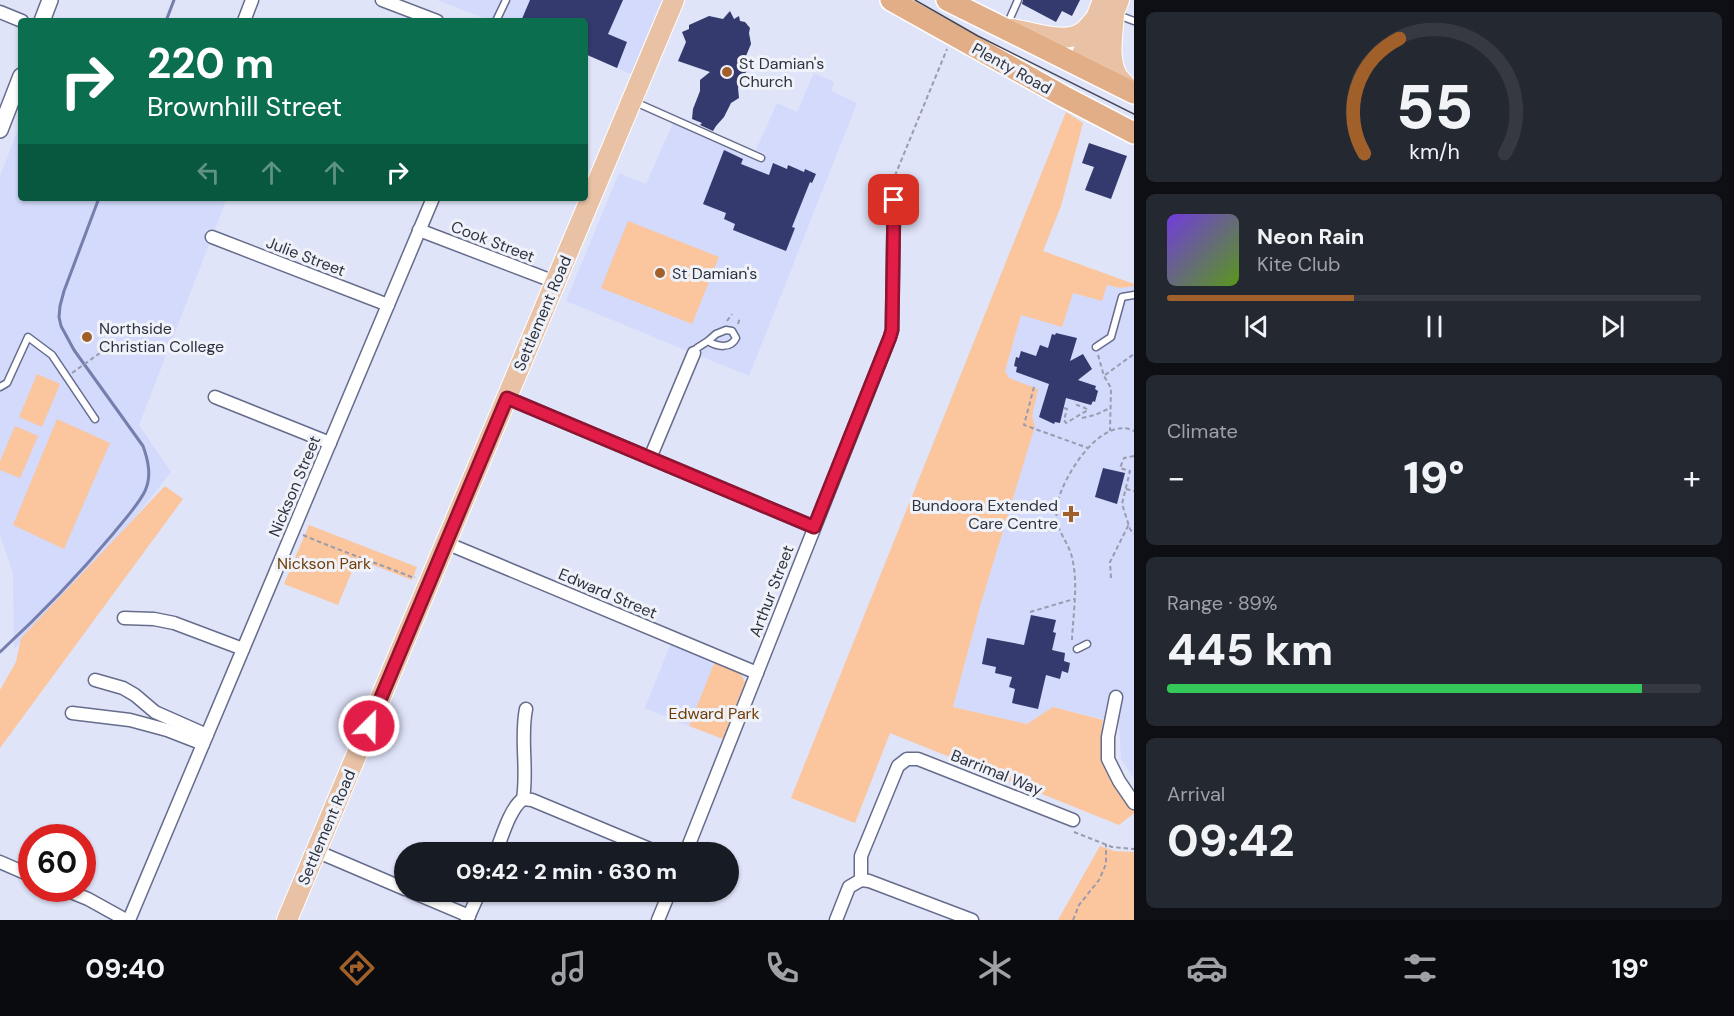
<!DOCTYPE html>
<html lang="en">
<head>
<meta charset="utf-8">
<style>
  :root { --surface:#171b24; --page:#242831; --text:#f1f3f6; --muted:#9ea1a6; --line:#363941; --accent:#a1602a }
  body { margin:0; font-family:"DM Sans",sans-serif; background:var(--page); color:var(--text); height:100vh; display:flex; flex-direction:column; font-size:22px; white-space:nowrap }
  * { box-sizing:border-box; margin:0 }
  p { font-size:20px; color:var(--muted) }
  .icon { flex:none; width:33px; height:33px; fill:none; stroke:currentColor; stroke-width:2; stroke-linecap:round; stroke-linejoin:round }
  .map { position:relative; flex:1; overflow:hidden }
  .details { display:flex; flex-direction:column; gap:12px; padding:12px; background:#0d0f14; width:600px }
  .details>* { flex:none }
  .top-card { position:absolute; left:18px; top:18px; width:570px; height:183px; border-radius:6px; box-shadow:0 2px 4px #0004; background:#0b6e4f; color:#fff; overflow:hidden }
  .speed { position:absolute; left:18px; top:824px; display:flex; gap:12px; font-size:30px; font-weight:700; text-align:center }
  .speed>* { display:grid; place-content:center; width:78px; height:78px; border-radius:50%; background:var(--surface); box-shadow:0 2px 4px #0004; line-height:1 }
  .speed .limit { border:9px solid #d22; background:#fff; color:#111 }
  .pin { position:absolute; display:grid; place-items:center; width:51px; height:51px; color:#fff; margin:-26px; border-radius:12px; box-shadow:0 3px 9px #0006 }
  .me { position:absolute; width:66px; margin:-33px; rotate:23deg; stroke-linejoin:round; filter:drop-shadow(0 0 4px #0008) }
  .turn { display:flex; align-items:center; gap:21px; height:126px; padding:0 30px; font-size:27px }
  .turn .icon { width:78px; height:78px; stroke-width:2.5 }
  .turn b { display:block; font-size:42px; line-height:51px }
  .lanes { display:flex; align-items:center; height:57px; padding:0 30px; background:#0003; justify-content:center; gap:30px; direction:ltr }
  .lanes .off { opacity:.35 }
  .big { font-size:45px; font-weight:800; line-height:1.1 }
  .details .card { flex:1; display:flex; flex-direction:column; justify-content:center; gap:9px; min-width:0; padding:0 21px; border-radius:9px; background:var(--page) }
  .details .dial { align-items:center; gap:0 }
  .dial svg { height:156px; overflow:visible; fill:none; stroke:var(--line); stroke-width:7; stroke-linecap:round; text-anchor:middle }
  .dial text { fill:var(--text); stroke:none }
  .song { display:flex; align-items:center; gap:18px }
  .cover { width:72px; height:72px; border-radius:9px; background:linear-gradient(135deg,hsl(260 70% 55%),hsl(90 70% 35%)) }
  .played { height:6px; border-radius:3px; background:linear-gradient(90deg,var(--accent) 35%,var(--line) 35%) }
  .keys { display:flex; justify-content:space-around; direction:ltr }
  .heat { display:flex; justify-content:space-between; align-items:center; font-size:33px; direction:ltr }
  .charge { height:9px; border-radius:4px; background:linear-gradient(90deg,#34c759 89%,var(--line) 0) }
  .trip { position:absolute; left:394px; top:842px; width:345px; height:60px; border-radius:30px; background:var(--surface); box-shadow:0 2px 4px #0004; font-weight:800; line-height:60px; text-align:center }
  .menu { display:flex; height:96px; justify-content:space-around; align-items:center; background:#090b0e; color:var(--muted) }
  .menu .icon { width:42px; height:42px }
  .menu .current { color:var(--accent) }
  .menu b { font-size:27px; color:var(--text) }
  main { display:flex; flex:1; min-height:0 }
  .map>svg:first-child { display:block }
  .built { fill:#d3dafb }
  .green { fill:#fbc59d }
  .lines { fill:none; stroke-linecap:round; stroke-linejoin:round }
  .stream { stroke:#757eac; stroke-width:3 }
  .building { fill:#343a6e }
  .service-casing { stroke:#666c8b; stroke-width:9 }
  .minor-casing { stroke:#666c8b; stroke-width:15 }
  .tertiary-casing { stroke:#666c8b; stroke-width:18 }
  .primary-casing { stroke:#fff; stroke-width:22 }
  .trunk-casing { stroke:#fff; stroke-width:24 }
  .path { stroke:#989cae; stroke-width:2; stroke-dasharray:4.5 3; stroke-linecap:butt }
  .service { stroke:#fff; stroke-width:6 }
  .minor { stroke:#fff; stroke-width:12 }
  .tertiary { stroke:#fff; stroke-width:15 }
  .primary { stroke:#e9c2a6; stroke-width:20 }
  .trunk { stroke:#e2ae88; stroke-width:21 }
  .tram { stroke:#424553; stroke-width:1.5 }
  .route-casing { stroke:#92132f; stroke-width:15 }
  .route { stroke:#e11d48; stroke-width:10 }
  .poi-dot { fill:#a1602a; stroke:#f0f2f9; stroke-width:2 }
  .labels { text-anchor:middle; stroke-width:6; stroke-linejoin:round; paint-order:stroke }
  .poi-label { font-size:16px; fill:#2f323f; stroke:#f0f2f9; text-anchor:start }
  .street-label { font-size:16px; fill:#2f323f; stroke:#f0f2f9 }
  .park-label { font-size:16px; fill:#703c07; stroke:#f0f2f9 }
</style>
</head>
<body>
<main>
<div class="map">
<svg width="1134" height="920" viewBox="0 0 1134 920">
  <rect width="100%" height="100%" fill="#dfe4f9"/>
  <g class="built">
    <path d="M437 0H662L631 74 585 54V21H491Z"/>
    <path d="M814 73 834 82 831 91 857 103 749 376 566 301 619 173 646 184 673 123 747 155 749 158 761 163 765 153 756 150 777 103 797 112Z"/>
    <path d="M21 122V198H227L139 425 171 472 92 572 14 649 13 573 0 535V176Z"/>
    <path d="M1107 285 1120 288 1134 286V779L1121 759 1119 723 1053 707 1027 724 953 707 981 603 1009 378 1005 371 1021 315 1073 293 1102 301Z"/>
    <path d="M671 643 715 661 689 726 645 708Z"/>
  </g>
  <g class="green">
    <path d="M1066 112 1083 123 1061 206 1043 251 1134 284V286L1120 288 1107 285 1102 301 1073 293 1062 327 1021 315 1005 371 1009 378 1038 389 1032 416 1035 426 981 603 953 707 1027 724 1053 707 1103 720C1097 762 1107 780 1134 811V813L1119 825 890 733 855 823 791 798Z"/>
    <path d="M628 221 719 257 692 324 601 288Z"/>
    <path d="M37 374 60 384 42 427 19 417Z"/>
    <path d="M57 419 110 443 64 549 13 525Z"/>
    <path d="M15 426 38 436 20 478 0 470V461Z"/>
    <path d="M165 486 183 499 0 748V690L16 662 21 638Z"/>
    <path d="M309 525 417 567 412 580 357 559 338 605 284 584Z"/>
    <path d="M715 661C728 666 740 668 745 682L723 739 689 726Z"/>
    <path d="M1100 846 1114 851 1134 852V920H1058Z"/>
  </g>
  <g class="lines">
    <g class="stream">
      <path d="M166 21 174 0"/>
      <path d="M0 652C40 615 77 577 112 535 123 521 137 507 145 491 152 476 148 460 143 446L74 350 61 326 59 317 60 306 64 291 99 198"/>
    </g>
  </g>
  <g class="building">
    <path d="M530 0H623L608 34 627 42 617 68 585 54V21H521Z"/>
    <path d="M1023 0H1080L1072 16 1062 11 1056 22 1022 4Z"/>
    <path d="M730 11 734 19 739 16 740 21 745 22 750 28 749 33 751 44 743 63 747 70 738 88 739 98 731 103 724 117 716 126 713 131 700 125 702 123 692 119 693 109 700 91V80L710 72 678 61 686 42 682 32 689 29V25L709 16 723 19Z"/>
    <path d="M1089 143 1127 156 1111 199 1085 190 1094 167 1082 163Z"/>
    <path d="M724 150 743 159 741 164 769 175 773 163 787 169 788 165 804 172 805 169 816 174 812 183 810 182 792 227 795 228 786 251 733 230 735 224 724 219 726 213 703 204Z"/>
    <path d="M1056 333 1077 338 1070 361 1083 354 1092 369 1078 380 1096 386 1095 389 1098 391 1095 402 1093 401 1091 405 1066 398 1060 423 1055 422 1054 424 1039 417 1049 384 1016 372 1017 367 1014 366 1016 357 1019 358 1021 351 1036 356 1040 345 1048 348 1052 334 1055 335Z"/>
    <path d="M1103 468 1125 473 1117 504 1095 497Z"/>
    <path d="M1031 615 1056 620 1053 632 1056 633 1052 650 1065 653 1064 661 1070 663 1068 673 1062 671 1060 679 1046 675 1038 709 1012 703 1015 689 1009 687 1012 677 995 673 996 667 982 664 987 638 1024 645Z"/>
  </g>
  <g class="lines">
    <g class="service-casing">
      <g id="service">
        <path d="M1118 15 1134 21"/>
        <path d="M496 21 506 0"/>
        <path d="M1007 25 1018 0"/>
        <path d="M635 102 761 158"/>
        <path d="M1096 347 1111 337 1122 297 1134 295"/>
        <path d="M694 353 697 348 708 341 716 334 726 330 732 331 736 338C731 349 717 347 708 341"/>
        <path d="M0 387 7 383 28 337 52 355 95 419"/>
        <path d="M1077 649 1087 644"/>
      </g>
    </g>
    <g class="minor-casing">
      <g id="minor">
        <path d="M382 0 437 21"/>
        <path d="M0 12 22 21"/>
        <path d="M244 21 252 0"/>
        <path d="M419 230 555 282"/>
        <path d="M212 237 388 305"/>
        <path d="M215 397 330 443"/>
        <path d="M507 398 814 527"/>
        <path d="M650 458 694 353"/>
        <path d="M446 543 757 673"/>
        <path d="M124 618 154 619 174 623 243 649"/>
        <path d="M95 680 123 688 135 695 155 712 207 735"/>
        <path d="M1116 697 1108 737V759L1119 781 1134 803"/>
        <path d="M72 713 130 720 167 730 203 744"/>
        <path d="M523 799 532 800 657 852"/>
        <path d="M523 799C528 769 520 739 526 709"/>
        <path d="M316 851 405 889"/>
        <path d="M496 852C502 837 510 808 523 799"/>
        <path d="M686 852 890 337 892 330 894 200"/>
        <path d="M0 862 32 876"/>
        <path d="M861 880 869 881 972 920"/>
        <path d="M61 888 88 899 126 920"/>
        <path d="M410 891 469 916"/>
        <path d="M129 920 433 198"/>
        <path d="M467 920 480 891"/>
        <path d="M658 920 670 891"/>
        <path d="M836 920 849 887 861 880V856L898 766 907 759H918L1073 820"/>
      </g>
    </g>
    <g class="tertiary-casing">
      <g id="tertiary">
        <path d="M42 21 50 0"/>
        <path d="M0 130 21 76"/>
      </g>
    </g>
    <g class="primary-casing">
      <g id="primary">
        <path d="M1114 14C1113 33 1107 60 1118 77 1122 82 1128 87 1132 92"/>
        <path d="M1012 29C1032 32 1066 45 1083 32 1088 28 1092 22 1097 17"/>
        <path d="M1078 65 1103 0"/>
        <path d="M1091 71 1119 0"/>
        <path d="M287 920 674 0"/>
      </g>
    </g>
    <g class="trunk-casing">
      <g id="trunk">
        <path d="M891 0 1063 96 1134 133"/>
        <path d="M947 0 1134 93"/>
      </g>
    </g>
    <g class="path">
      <path d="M894 183V178L947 49"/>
      <path d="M727 321 732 314"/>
      <path d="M738 324 740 317"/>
      <path d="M1098 355 1104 376 1111 388 1110 431"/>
      <path d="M72 373 107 348"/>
      <path d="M1105 375 1134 354"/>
      <path d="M1034 387 1024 425 1088 448"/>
      <path d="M1064 408 1067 409 1064 420 1066 423 1088 410 1085 408 1077 405 1075 401"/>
      <path d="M1082 418 1095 415 1110 408"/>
      <path d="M1134 456 1124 458 1120 468 1130 471 1122 504 1130 529 1134 534"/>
      <path d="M1126 489 1134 491"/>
      <path d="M303 535C340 551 377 563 414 578L415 577"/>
      <path d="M1111 578 1110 562 1129 524"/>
      <path d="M1030 612 1074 599"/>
      <path d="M1072 640C1073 615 1078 587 1073 562 1070 541 1053 531 1057 506 1061 479 1101 414 1134 431"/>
      <path d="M1074 832 1112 847 1134 849"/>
      <path d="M1073 920 1079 905 1099 880 1106 864V844"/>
    </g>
    <use href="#service" class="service"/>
    <use href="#minor" class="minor"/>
    <use href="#tertiary" class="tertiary"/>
    <use href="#primary" class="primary"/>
    <use href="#trunk" class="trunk"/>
    <path class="tram" d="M915 0 978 36 1134 114"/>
  </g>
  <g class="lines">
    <g class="route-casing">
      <path id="route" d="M369 726 507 398 814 527 890 337 892 330 894 200"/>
    </g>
    <use href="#route" class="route"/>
  </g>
  <g class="poi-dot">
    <circle cx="727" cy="72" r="6"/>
    <circle cx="660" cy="273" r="6"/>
    <circle cx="87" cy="337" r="6"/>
    <path d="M1068 505h6v6h6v6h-6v6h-6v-6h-6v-6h6z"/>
  </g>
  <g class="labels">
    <g class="poi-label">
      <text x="739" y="69">St Damian's<tspan x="739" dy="18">Church</tspan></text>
      <text x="672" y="279">St Damian's</text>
      <text x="99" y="334">Northside<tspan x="99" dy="18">Christian College</tspan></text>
      <text x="1058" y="511" text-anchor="end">Bundoora Extended<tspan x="1058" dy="18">Care Centre</tspan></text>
    </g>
    <g class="street-label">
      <text transform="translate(1012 68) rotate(29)" y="6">Plenty Road</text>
      <text transform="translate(493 241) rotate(21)" y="6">Cook Street</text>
      <text transform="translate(306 256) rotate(21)" y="6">Julie Street</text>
      <text transform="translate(542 313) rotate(-67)" y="6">Settlement Road</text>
      <text transform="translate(294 486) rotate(-67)" y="6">Nickson Street</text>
      <text transform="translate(771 591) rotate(-69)" y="6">Arthur Street</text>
      <text transform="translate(608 593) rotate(23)" y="6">Edward Street</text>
      <text transform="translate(997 772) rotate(22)" y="6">Barrimal Way</text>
      <text transform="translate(326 827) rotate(-67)" y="6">Settlement Road</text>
    </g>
    <g class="park-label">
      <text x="324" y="569">Nickson Park</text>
      <text x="714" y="719">Edward Park</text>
    </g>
  </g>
</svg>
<div class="speed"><div class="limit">60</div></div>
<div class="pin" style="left:894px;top:200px;background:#d93025"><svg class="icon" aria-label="arrive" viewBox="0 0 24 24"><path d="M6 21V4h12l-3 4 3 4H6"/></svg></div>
<svg class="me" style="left:369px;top:726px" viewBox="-20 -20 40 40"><circle r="17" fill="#e11d48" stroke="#fff" stroke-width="3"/><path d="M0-11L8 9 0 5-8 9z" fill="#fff"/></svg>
<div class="trip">09:42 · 2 min · 630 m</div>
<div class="top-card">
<div class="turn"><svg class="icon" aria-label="right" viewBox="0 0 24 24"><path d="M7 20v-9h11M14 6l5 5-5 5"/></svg><div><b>220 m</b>Brownhill Street</div></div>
<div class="lanes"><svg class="icon off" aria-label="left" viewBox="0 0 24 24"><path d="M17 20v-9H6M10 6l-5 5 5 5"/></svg><svg class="icon off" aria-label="ahead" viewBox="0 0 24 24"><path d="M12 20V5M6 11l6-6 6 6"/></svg><svg class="icon off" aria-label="ahead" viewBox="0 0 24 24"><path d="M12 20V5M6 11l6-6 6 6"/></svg><svg class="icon" aria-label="right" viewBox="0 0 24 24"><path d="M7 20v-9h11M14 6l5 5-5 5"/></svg></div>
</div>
</div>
<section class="details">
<div class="card dial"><svg viewBox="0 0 100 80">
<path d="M14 69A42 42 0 1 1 86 69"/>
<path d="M14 69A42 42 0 0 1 32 10" stroke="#a1602a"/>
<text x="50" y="56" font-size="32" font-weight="700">55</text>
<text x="50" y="72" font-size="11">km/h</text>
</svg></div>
<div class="card">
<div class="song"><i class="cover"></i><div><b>Neon Rain</b><p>Kite Club</p></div></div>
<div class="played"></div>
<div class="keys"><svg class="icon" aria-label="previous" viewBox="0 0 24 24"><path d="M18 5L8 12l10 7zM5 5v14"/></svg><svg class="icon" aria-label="pause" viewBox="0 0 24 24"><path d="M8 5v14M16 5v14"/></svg><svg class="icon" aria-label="next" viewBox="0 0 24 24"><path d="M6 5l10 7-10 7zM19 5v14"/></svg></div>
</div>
<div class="card"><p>Climate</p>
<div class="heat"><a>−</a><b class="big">19°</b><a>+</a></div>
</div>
<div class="card"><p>Range · 89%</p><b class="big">445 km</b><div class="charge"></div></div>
<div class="card"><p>Arrival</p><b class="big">09:42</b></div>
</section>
</main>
<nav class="menu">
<b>09:40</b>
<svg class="icon current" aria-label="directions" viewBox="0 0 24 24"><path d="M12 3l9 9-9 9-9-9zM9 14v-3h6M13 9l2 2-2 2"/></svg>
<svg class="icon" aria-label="music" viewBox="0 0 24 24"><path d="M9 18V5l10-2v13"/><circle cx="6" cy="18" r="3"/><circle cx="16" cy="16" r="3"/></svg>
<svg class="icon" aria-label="phone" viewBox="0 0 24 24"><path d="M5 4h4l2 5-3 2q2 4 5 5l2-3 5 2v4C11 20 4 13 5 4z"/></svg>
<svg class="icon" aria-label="climate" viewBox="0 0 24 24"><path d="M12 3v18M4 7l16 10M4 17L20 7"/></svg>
<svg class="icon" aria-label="car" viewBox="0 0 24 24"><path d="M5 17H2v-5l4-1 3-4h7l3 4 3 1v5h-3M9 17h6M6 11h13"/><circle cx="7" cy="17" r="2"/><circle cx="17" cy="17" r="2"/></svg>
<svg class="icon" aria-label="filters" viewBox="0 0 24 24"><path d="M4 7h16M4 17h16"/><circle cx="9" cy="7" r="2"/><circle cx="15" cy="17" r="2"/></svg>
<b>19°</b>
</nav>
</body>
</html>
